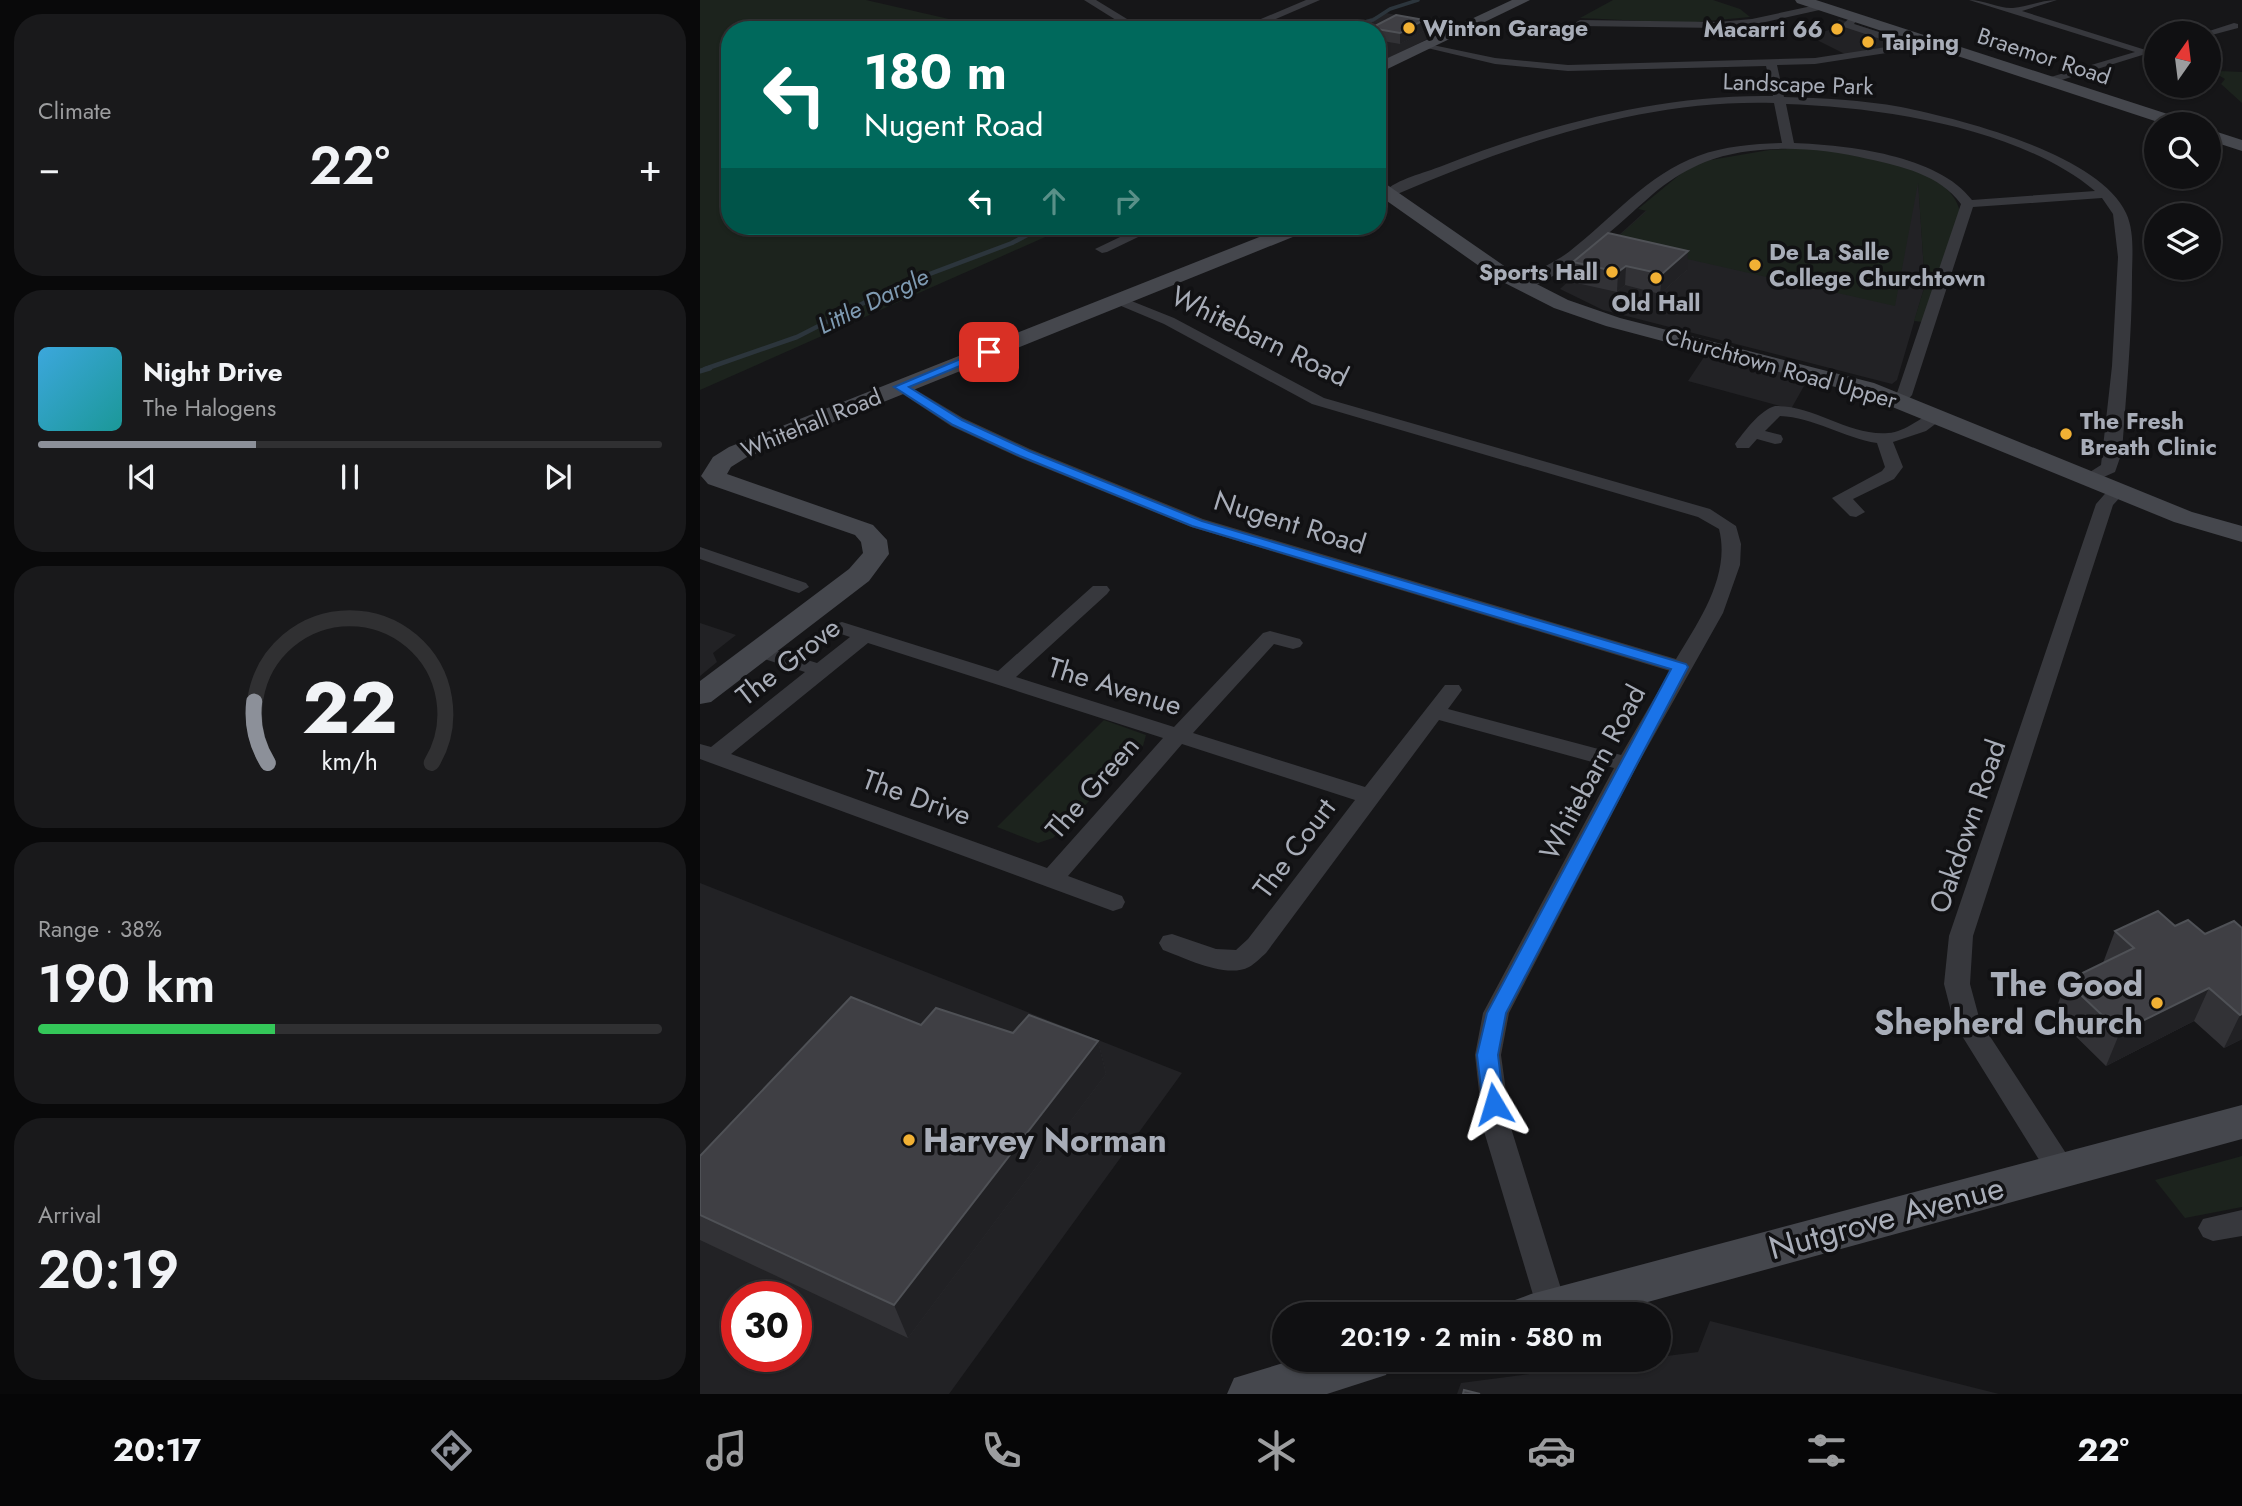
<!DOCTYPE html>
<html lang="en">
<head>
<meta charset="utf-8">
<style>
  :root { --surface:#101012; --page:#19191b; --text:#f1f3f6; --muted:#9c9d9f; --line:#303032; --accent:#8c9099 }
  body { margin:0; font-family:Jost,sans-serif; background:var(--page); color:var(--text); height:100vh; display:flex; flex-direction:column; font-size:26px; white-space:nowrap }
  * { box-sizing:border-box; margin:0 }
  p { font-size:23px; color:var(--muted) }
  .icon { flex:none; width:38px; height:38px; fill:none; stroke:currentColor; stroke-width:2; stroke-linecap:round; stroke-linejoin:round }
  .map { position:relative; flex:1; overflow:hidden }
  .drawer { display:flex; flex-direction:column; gap:14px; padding:14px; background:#09090a; width:700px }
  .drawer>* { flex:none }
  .hud { position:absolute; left:21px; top:21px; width:665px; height:214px; border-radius:28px; box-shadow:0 2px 5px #0004,0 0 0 2px var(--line); background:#00695c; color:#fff; overflow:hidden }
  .needle { width:46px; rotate:14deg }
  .controls { position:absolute; left:1444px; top:21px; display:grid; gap:14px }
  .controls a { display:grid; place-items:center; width:77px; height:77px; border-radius:50%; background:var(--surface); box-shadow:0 2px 5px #0004,0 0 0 2px var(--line); font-size:35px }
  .speed { position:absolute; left:21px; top:1281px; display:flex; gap:14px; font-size:35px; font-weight:700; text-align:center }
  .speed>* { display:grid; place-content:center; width:91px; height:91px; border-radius:50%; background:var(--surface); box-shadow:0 2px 5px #0004,0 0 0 2px var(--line); line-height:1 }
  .speed .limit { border:10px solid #d22; background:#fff; color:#111 }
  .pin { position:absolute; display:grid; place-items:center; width:60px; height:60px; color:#fff; margin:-30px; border-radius:14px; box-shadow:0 4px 10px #0006 }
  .me { position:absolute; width:77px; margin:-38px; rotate:353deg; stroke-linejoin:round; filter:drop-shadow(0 0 5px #0008) }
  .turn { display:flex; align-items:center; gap:24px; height:147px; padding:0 28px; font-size:32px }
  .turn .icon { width:91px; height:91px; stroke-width:2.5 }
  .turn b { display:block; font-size:49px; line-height:60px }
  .lanes { display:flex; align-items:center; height:66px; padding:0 28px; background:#0003; justify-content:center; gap:35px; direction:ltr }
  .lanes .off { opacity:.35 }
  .big { font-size:52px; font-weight:600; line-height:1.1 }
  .drawer .widget { flex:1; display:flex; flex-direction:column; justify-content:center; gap:10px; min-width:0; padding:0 24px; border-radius:28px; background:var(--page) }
  .drawer .dial { align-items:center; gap:0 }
  .dial svg { height:182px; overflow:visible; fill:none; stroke:var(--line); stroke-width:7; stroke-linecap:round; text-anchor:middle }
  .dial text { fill:var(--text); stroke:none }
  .song { display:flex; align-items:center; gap:21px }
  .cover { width:84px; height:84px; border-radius:10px; background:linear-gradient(135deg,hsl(200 70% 55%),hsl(180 70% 35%)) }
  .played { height:7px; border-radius:4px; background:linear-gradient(90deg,var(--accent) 35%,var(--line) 35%) }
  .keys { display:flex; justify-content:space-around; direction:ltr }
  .heat { display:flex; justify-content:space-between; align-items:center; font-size:38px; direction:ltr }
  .charge { height:10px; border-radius:5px; background:linear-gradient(90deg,#34c759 38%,var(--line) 0) }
  .trip { position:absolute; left:572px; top:1302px; width:399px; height:70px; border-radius:35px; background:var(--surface); box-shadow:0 2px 5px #0004,0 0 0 2px var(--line); font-weight:600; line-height:70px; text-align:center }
  .dock { display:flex; height:112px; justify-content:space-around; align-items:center; background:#060607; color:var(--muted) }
  .dock .icon { width:49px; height:49px }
  .dock .selected { color:var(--accent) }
  .dock b { font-size:32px; color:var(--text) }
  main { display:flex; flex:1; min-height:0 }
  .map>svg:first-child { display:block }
  .built { fill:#222225; fill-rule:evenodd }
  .green { fill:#1c231d }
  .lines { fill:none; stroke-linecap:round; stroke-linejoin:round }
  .stream-far2 { stroke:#2c353c; stroke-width:3.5 }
  .stream-far1 { stroke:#2c353c; stroke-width:4.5 }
  .stream { stroke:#2c353c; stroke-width:5 }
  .street { fill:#37383d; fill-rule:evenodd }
  .secondary { fill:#45474d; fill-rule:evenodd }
  .wall { fill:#323236 }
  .shaded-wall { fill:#212124 }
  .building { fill:#3f3f44; stroke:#4f5156; stroke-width:2 }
  .route { fill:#1a73e8; stroke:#114b97; stroke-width:2 }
  .poi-dot { fill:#f2b134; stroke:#111113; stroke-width:2.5 }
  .labels { text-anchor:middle; stroke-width:7; stroke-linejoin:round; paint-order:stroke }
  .far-poi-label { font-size:23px; font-weight:bold; fill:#a8adb8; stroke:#111113; text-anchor:start }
  .far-street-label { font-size:23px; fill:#a8adb8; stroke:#111113 }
  .far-water-label { font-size:24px; font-style:italic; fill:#7f9bb3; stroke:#111113 }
  .street-label { font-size:28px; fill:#a8adb8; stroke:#111113 }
  .near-poi-label { font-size:33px; font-weight:bold; fill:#a8adb8; stroke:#111113; text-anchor:end }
  .near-street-label { font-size:33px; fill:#a8adb8; stroke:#111113 }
</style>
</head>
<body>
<main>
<section class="drawer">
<div class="widget"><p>Climate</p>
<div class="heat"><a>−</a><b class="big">22°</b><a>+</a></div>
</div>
<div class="widget">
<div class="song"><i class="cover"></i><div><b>Night Drive</b><p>The Halogens</p></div></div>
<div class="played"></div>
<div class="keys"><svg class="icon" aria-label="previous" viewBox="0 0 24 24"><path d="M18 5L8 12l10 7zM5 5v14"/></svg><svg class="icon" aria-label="pause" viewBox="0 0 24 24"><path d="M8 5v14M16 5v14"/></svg><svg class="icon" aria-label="next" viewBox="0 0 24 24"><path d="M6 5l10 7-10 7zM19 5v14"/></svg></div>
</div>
<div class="widget dial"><svg viewBox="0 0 100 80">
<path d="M14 69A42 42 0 1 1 86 69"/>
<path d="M14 69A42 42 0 0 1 8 42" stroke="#8c9099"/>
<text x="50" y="56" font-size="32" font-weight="700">22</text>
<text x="50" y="72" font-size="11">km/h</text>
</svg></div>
<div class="widget"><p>Range · 38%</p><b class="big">190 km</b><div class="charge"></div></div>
<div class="widget"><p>Arrival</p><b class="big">20:19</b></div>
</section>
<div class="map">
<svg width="1542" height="1394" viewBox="0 0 1542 1394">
  <rect width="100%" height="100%" fill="#161618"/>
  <g class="built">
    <path d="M686 13 754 26 677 64V30H636Z"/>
    <path d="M1139 19 1212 43 1145 54 1109 36 1129 30Z"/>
    <path d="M1218 178 1225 285 1197 380 1192 384 903 310 860 289 976 183Z"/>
    <path d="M1006 354 1108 379 1091 409 988 381Z"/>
    <path d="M0 623 36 635 13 653 17 662 0 676Z"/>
    <path d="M0 883 482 1073 249 1394H0ZM37 1297H96V1356H37Z"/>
    <path d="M1010 1321 1299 1394H757L761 1383 936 1360H959V1357L998 1352Z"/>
  </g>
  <g class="green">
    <path d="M0 0H166L262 22 282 30H30V226H370L0 390Z"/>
    <path d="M913 0H1013L1040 9 1050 17 986 23 880 18Z"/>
    <path d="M1520 71 1542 72V103L1521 84 1525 79 1515 73Z"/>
    <path d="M1108 148C1148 154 1251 163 1260 212L1223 322 1214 321 1225 285 1218 183 1195 306 912 242 947 211 938 209 989 167 1005 161 1069 150Z"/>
    <path d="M404 720 446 735 443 746 353 838 338 843 297 827Z"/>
    <path d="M1542 1156V1207L1485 1218 1455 1180Z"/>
  </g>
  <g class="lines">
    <path class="stream-far2" d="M629 30 673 20 690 9 718 0"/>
    <path class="stream-far1" d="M5 369 97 337 195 287 312 243 344 226"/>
    <path class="stream" d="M0 371 10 368"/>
    <g class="street">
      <path d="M384 0H396L445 30H432Z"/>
      <path d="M606 0H620L550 30H535Z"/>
      <path d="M1269 0C1284 0 1300 9 1313 8 1328 7 1341 0 1357 0L1322 11 1452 52 1352 83H1344V79L1435 52Z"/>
      <path d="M1121 4 1126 7 1124 9 1052 25 1018 28 880 26 875 23 880 20 1018 22 1052 19Z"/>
      <path d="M1154 14 1159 17 1154 24 1213 43 1232 40 1237 43 1232 46 1115 64 1077 65 1084 97C1123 98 1162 100 1201 107 1260 119 1399 154 1426 213 1435 232 1432 257 1432 277 1432 335 1426 394 1422 452L1415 472 1388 484 1379 479 1401 465 1412 366 1418 257 1413 214 1402 198 1273 207 1212 395 1204 404 1198 406 1190 401 1197 393 1261 204C1240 175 1201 166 1168 159 1118 147 1053 143 1005 162 988 169 973 178 959 189 934 209 848 295 818 288L816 285C825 275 855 263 870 251 911 219 948 174 998 156 1025 146 1054 144 1082 143L1074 103C942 99 814 144 695 195H685L684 192C697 179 724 173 742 166 846 125 960 94 1073 96L1066 66 868 71 795 64 723 47V43L795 58 868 65 1115 58 1199 45 1144 27V23ZM1086 104C1181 107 1320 128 1395 191L1272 200C1238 155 1147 145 1094 143Z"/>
      <path d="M1534 23 1538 24V28L1508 36V33H1503Z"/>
      <path d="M443 226H461L407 252 402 253 395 249Z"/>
      <path d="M419 296 474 318 624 398 1010 509 1036 526 1041 544 1040 565 1023 613 938 764 809 1013 801 1055 811 1128 867 1308 865 1314H839L837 1308 783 1128 775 1055 783 1013 914 768 739 720 566 953C561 957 555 964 549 967 526 979 485 958 463 950L459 943 463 936 472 934 516 949 536 950 548 939 655 800 482 744 368 876 422 896 425 902 422 908 413 911 0 759V744L11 747 105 672 52 655 49 651 52 647 59 645 117 663 150 637 135 632 132 628 135 624 142 622 298 671 393 586H407L410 590 407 594 316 677 474 727 563 633 570 631 600 639 603 643 600 647 593 649 574 644 493 733 665 787 745 685H759L762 690 748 709 921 755 970 671 491 527 318 457 251 426 192 387 200 382 206 384 263 418 330 449 503 519 976 659C999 621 1031 575 1019 529L998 517 612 404 464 324 414 303 412 300ZM168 643 463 738 347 868 31 754Z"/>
      <path d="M1075 406C1114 405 1148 436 1188 433 1207 432 1220 416 1238 411L1246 416 1226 431 1193 442 1203 467 1194 479 1153 499 1165 512 1156 517 1150 516 1132 498 1182 471 1185 467 1177 443C1144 438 1113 417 1080 416L1065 431 1081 435 1083 439 1081 443 1075 444 1057 439 1049 448H1037L1035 444C1044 432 1060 410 1075 406Z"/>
      <path d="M1417 486 1426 491 1413 505 1273 936 1270 984 1280 1021 1371 1161 1375 1170 1371 1179 1361 1182 1351 1179 1254 1023 1244 984 1249 936 1396 504 1411 487Z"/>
      <path d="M0 547 106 583 109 587 99 593 92 591 0 559Z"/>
      <path d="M1542 1210V1236L1513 1241 1503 1237 1498 1228 1503 1219Z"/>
    </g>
    <g class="secondary">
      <path d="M812 0H830L677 74V63Z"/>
      <path d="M1095 0H1116L1486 120 1488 124H1464L1097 3Z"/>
      <path d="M1508 129 1542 140V151L1508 140Z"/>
      <path d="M677 181 683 182 813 272 868 300 920 318 1174 383 1492 512 1542 526V542L1474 522 1158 393 906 326 854 308 799 280 677 194Z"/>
      <path d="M587 226H612L610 230 47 457 31 467 27 474 173 525 187 540 189 554 169 581 11 702 0 704V681L149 569 163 553 161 542 155 535 8 484 1 476 13 457 29 447Z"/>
      <path d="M1542 1105V1139L904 1314H809L815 1300 831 1294Z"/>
      <path d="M593 1360H693L686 1375 627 1394H527L534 1378Z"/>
    </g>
  </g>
  <g class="wall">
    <path d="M671 28 724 31 700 44 677 40V30H671Z"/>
    <path d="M873 262 987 270 960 294 925 285 917 292 872 282Z"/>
    <path d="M1475 926 1505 934 1542 928V1039L1524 1048 1494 1021 1406 1066 1354 1015 1366 981 1403 963 1415 931Z"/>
    <path d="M221 1025 398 1041 406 1074 208 1338 0 1240V1156Z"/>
  </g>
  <g class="shaded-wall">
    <path d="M724 20V31L700 44V33Z"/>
    <path d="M988 251 987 270 960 294 962 274Z"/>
    <path d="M926 266 925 285 917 292 918 272Z"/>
    <path d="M1509 988 1494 1021 1406 1066 1420 1032Z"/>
    <path d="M1542 1014V1039L1524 1048 1540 1015Z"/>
    <path d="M398 1041 406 1074 208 1338 194 1305Z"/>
  </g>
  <g class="building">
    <path d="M696 15 724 20 700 33 671 28Z"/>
    <path d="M908 233 988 251 962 274 926 266 918 272 873 262Z"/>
    <path d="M1458 911 1475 926 1488 920 1505 934 1534 921 1542 928V1014L1540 1015 1509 988 1420 1032 1366 981 1434 948 1415 931Z"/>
    <path d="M151 997 221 1025 236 1008 313 1033 329 1015 398 1041 194 1305 0 1215V1156Z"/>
    <path d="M764 1390 780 1394H763Z"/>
  </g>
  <path class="route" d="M284 349 294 352 209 387 262 420 329 451 502 521 986 664 988 667 806 1013 798 1055 804 1104 801 1110 794 1112 786 1110 783 1104 777 1055 787 1013 971 669 492 526 320 456 253 425 194 387Z"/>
  <g class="poi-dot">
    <circle cx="709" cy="28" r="7"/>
    <circle cx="1137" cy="29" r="7"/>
    <circle cx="1168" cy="42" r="7"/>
    <circle cx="1055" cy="265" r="7"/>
    <circle cx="912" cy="272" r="7"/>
    <circle cx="956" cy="278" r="7"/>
    <circle cx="1366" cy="434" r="7"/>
    <circle cx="1457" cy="1003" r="7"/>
    <circle cx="209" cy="1140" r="7"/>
  </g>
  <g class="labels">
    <g class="far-poi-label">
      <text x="723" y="36">Winton Garage</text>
      <text x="1123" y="37" text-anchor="end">Macarri 66</text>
      <text x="1182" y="50">Taiping</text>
      <text x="1069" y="260">De La Salle<tspan x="1069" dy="26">College Churchtown</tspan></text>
      <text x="898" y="280" text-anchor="end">Sports Hall</text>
      <text x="956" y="311" text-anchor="middle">Old Hall</text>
      <text x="1380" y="429">The Fresh<tspan x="1380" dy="26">Breath Clinic</tspan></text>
    </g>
    <g class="far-street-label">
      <text transform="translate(1344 56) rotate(18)" y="8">Braemor Road</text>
      <text transform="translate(1098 84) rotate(2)" y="8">Landscape Park</text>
      <text transform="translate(1081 368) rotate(16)" y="8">Churchtown Road Upper</text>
      <text transform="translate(111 423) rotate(-22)" y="8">Whitehall Road</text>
    </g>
    <g class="far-water-label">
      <text transform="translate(173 301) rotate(-26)" y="8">Little Dargle</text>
    </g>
    <g class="street-label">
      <text transform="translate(560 336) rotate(26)" y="10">Whitebarn Road</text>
      <text transform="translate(590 522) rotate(17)" y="10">Nugent Road</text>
      <text transform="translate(88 661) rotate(-38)" y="10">The Grove</text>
      <text transform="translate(415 686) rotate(17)" y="10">The Avenue</text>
      <text transform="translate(892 772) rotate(-62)" y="10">Whitebarn Road</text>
      <text transform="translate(392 787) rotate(-49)" y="10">The Green</text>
      <text transform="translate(217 797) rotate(20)" y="10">The Drive</text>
      <text transform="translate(1267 826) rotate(-71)" y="10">Oakdown Road</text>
      <text transform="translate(594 848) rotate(-53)" y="10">The Court</text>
    </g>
    <g class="near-poi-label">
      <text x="1443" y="996">The Good<tspan x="1443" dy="38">Shepherd Church</tspan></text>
      <text x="223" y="1152" text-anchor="start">Harvey Norman</text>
    </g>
    <g class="near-street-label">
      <text transform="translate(1186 1217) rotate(-15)" y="12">Nutgrove Avenue</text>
    </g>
  </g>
</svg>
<div class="controls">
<a><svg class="needle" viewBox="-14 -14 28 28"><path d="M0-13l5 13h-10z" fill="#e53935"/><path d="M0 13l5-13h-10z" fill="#9c9d9f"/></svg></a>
<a><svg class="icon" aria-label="search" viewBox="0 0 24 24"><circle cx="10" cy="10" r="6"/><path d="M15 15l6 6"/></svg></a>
<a><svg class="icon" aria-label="layers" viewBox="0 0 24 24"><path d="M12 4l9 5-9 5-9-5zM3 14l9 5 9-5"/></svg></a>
</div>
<div class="speed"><div class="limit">30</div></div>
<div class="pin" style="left:289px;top:352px;background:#d93025"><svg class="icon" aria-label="arrive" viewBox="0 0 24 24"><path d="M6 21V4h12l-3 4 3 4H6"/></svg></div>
<svg class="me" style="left:794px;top:1104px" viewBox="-20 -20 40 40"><path d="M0-17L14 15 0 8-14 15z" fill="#1a73e8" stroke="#fff" stroke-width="4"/></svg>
<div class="trip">20:19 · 2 min · 580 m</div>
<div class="hud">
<div class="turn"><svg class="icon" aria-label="left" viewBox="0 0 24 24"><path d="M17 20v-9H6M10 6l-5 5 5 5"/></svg><div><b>180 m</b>Nugent Road</div></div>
<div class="lanes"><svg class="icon" aria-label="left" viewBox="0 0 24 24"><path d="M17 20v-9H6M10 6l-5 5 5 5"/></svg><svg class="icon off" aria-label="ahead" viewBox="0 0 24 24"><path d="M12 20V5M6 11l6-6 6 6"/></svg><svg class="icon off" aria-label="right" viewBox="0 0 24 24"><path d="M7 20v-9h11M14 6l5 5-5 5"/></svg></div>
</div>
</div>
</main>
<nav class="dock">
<b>20:17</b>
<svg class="icon selected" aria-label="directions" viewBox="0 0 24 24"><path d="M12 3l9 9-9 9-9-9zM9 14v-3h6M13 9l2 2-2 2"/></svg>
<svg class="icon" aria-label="music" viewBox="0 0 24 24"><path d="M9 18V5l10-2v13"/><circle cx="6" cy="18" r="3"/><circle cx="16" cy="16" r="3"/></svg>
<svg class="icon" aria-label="phone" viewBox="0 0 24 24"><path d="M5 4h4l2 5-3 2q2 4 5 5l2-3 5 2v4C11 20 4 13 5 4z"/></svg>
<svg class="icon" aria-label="climate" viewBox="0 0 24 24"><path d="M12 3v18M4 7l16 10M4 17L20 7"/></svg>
<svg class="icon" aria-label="car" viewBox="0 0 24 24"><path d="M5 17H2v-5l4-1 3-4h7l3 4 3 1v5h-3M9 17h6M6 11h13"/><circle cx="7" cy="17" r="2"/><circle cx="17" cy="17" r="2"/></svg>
<svg class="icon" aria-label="filters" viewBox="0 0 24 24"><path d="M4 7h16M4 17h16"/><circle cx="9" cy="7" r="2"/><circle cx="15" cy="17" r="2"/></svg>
<b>22°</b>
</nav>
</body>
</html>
